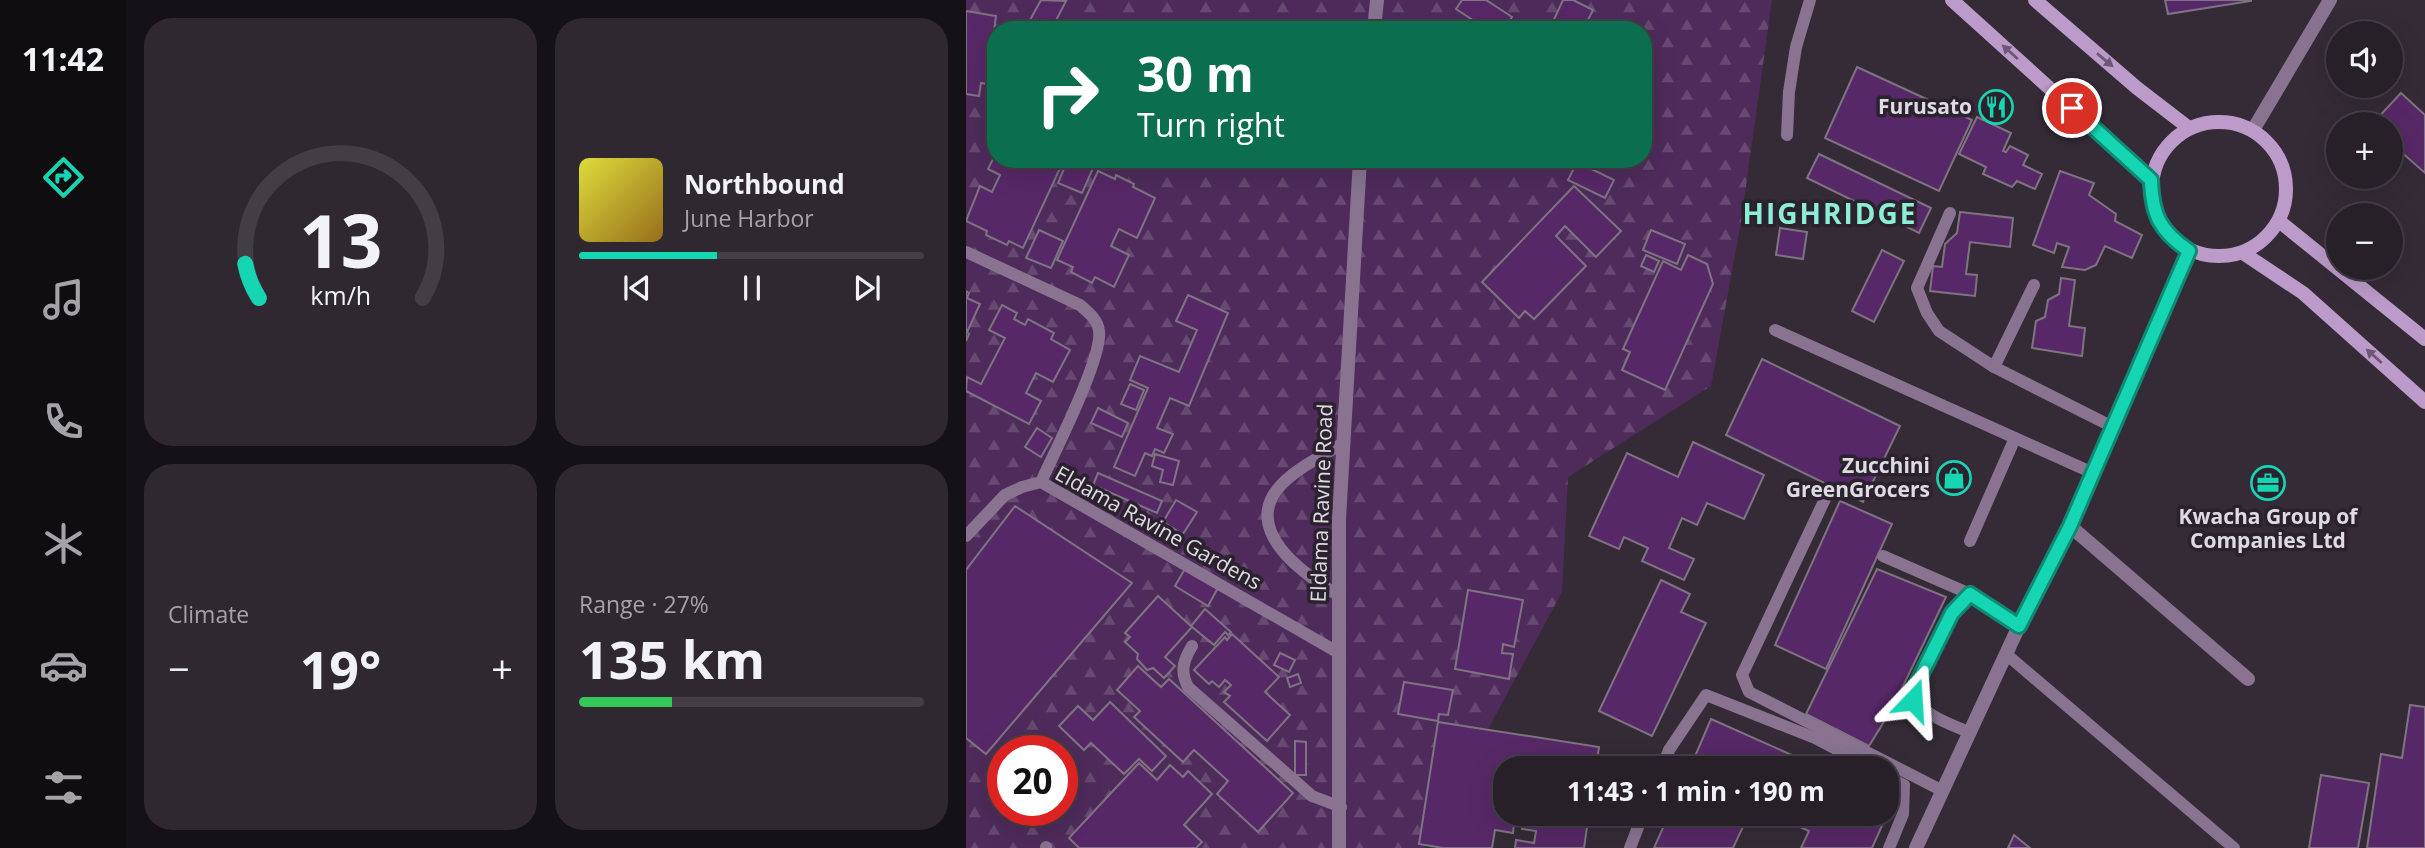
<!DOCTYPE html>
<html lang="en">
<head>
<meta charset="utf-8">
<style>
  :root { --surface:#272029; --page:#2f2831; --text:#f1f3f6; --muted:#a4a3a8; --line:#433e46; --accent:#16d5b3 }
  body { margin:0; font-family:"Open Sans",sans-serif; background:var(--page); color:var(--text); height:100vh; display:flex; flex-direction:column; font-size:26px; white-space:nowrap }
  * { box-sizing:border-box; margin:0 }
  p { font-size:23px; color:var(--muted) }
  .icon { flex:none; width:38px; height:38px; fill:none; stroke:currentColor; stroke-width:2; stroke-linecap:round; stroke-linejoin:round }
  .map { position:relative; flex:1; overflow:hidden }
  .side { display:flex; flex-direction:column; gap:18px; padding:18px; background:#151217; width:840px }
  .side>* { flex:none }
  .hud { position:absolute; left:21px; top:21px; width:665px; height:147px; border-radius:28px; box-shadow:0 7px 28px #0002,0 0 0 2px var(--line); background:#0b6e4f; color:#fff; overflow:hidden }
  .fabs { position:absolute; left:1360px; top:21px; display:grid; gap:14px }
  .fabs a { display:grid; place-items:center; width:77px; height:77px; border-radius:50%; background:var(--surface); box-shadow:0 7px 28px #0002,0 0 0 2px var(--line); font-size:35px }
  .speed { position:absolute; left:21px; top:735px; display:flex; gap:14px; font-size:35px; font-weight:700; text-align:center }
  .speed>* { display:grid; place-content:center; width:91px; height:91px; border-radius:50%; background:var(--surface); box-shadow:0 7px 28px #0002,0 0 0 2px var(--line); line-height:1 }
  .speed .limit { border:10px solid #d22; background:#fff; color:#111 }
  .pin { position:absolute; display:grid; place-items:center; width:60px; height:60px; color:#fff; margin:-30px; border:4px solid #fff; border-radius:50%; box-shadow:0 2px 7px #0007 }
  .me { position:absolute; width:77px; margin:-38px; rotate:20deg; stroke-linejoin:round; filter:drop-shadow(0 0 5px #0008) }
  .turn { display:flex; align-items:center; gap:24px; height:147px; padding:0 35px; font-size:32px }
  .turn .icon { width:91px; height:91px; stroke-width:2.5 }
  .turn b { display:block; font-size:49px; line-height:60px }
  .big { font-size:52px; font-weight:700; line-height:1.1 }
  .side .tile { flex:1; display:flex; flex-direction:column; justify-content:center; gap:10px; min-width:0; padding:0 24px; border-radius:28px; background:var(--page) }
  .side .dial { align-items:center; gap:0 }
  .dial svg { height:182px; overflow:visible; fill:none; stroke:var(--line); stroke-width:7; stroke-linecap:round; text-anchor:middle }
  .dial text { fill:var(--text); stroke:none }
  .song { display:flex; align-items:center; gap:21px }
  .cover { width:84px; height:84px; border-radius:10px; background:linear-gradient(135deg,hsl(60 70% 55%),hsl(40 70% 35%)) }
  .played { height:7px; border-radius:4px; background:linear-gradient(90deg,var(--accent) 40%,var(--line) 40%) }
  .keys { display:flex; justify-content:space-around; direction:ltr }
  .heat { display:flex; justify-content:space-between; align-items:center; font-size:38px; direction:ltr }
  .charge { height:10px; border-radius:5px; background:linear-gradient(90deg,#34c759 27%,var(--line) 0) }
  .side .tiles { flex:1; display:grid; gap:18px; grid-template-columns:repeat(2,1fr) }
  .trip { position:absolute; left:527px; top:756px; width:406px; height:70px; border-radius:28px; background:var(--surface); box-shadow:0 7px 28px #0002,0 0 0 2px var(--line); font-weight:700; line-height:70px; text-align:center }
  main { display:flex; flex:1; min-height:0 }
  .tabs { display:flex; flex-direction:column; width:126px; justify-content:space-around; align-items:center; background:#100d10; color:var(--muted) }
  .tabs .icon { width:49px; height:49px }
  .tabs .selected { color:var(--accent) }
  .tabs b { font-size:32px; color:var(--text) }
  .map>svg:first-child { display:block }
  .forest { fill:url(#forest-firs); fill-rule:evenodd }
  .building { fill:#572867; stroke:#7e7481; stroke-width:2 }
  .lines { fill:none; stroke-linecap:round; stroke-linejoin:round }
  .lane { stroke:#897391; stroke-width:12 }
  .street { stroke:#897391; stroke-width:14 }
  .secondary { stroke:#bc9aca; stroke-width:14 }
  .oneway { fill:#6c5874 }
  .route-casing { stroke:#0e8a74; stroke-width:18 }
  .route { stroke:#16d5b3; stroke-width:12 }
  .labels { text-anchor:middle; stroke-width:7; stroke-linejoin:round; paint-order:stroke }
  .poi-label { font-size:21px; font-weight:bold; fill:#e0dbe2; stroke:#2a222d; text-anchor:end }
  .street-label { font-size:21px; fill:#e0dbe2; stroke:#2a222d }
  .district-label { font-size:28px; font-weight:bold; letter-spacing:2px; fill:#8ceed4; stroke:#2a222d }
</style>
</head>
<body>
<main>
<nav class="tabs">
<b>11:42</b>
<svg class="icon selected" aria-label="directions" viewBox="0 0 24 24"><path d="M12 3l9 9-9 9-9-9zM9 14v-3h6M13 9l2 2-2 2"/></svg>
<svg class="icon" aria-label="music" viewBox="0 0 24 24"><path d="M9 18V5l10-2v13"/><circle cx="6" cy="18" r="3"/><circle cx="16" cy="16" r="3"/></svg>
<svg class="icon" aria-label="phone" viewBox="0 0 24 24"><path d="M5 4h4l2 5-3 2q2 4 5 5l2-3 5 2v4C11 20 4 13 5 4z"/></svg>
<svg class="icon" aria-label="climate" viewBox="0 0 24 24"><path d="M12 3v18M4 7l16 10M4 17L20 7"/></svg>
<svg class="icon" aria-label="car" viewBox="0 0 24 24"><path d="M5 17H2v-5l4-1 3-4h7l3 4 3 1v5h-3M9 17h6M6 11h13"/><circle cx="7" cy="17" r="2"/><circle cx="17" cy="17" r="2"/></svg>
<svg class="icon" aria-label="filters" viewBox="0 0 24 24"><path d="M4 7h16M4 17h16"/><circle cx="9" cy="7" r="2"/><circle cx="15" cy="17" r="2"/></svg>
</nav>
<section class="side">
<div class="tiles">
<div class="tile dial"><svg viewBox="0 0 100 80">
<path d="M14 69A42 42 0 1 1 86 69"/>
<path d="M14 69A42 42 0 0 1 8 54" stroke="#16d5b3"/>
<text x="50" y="56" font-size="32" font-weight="700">13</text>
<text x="50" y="72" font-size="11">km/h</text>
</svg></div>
<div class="tile">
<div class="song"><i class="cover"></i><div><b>Northbound</b><p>June Harbor</p></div></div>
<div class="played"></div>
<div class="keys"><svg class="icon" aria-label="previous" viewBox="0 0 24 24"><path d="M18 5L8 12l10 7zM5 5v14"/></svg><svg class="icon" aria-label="pause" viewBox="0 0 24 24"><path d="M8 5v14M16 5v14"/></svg><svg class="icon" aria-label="next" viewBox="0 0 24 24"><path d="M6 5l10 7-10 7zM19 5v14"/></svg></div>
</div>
<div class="tile"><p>Climate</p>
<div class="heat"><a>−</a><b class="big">19°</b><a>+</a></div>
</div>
<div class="tile"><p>Range · 27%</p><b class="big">135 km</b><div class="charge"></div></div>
</div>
</section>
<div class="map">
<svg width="1459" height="848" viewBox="0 0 1459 848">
  <defs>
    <pattern id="forest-firs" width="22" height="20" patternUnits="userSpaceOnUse" patternTransform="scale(1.75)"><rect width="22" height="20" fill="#4e2b5b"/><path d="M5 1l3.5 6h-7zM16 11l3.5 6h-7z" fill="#674972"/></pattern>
  </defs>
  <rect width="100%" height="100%" fill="#342b37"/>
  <path class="forest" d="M0 0H806L775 222 745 386 602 477 596 592 458 848H0ZM30 30H677V159H30ZM37 751H96V810H37Z"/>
  <g class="building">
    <path d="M75 0 100 1 85 30 64 20Z"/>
    <path d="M496 0H520L546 17 538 30H522L490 9Z"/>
    <path d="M597 0H607L627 10 617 30H583Z"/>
    <path d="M1199 0H1285V1L1202 14Z"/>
    <path d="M0 11 30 16 21 84 15 83 13 96 0 94Z"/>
    <path d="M891 67 1006 120 973 191 859 138Z"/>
    <path d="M1435 93 1459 115V173L1424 142V124H1406Z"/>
    <path d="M1011 117 1045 133 1037 151 1040 152 1044 146 1062 155 1057 165 1076 174 1069 189 1051 181 1046 187 1017 174 1020 167 993 154Z"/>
    <path d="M30 153V159H87L96 164 57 248 43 241 41 245 20 235 21 231 0 221 14 186 26 192 34 175 22 169Z"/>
    <path d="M853 154 965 208 953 233 841 178Z"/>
    <path d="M102 159H114L128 166 116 193 92 183Z"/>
    <path d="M611 162 648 180 639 198 602 180Z"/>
    <path d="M132 171 149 179 150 175 168 184 167 187 189 198 171 238 153 229 145 246 163 255 148 287 129 277 126 283 105 272 107 267 91 260Z"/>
    <path d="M1094 171 1128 183 1123 195 1150 214 1149 221 1176 235 1166 258 1139 246 1130 265 1119 270 1096 267 1103 247 1091 243 1088 253 1067 245Z"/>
    <path d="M608 186 655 231 630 257 599 226 590 236 620 266 568 319 559 311 553 318 516 282Z"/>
    <path d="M994 212 1047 218 1044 247 1004 242 1000 274 1011 275 1009 296 964 291 967 266 976 267 979 244 991 233Z"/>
    <path d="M814 228 841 232 837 259 810 255Z"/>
    <path d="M73 230 97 241 85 268 60 258Z"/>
    <path d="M685 230 719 244 711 264 677 250Z"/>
    <path d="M916 250 938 261 908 322 886 311Z"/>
    <path d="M680 255 693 261 688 272 675 266Z"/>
    <path d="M722 255 741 264 747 284 699 390 656 370 664 352 657 349 697 261 715 270Z"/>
    <path d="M1095 278 1109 280 1103 326 1119 328 1116 356 1066 348 1070 321 1079 317 1082 300 1093 294Z"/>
    <path d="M0 291 3 293 1 298 14 304 1 332 3 334 0 341Z"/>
    <path d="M222 295 262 313 223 406 204 398 191 428 207 434 198 453 189 449 186 456 179 453 169 476 148 467 182 388 164 380 174 356 213 372 231 330 210 321Z"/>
    <path d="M36 305 51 313 48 319 59 325 62 319 88 333 85 339 104 350 87 382 70 373 60 393 75 401 63 424 0 391 1 377 15 384 39 338 23 330Z"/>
    <path d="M796 359 934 426 897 502 760 435Z"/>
    <path d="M164 384 178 390 170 410 155 404Z"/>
    <path d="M132 408 162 423 156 437 125 423Z"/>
    <path d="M71 428 86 438 75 457 59 447Z"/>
    <path d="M727 442 798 475 778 519 741 503 731 525 716 518 703 548 728 559 718 580 676 561 682 548 658 537 653 549 623 536 661 453 712 477Z"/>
    <path d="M189 454 213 461 207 485 194 482 197 470 186 466Z"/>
    <path d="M132 473 196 501 191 513 127 485Z"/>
    <path d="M210 500 231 512 217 534 197 522Z"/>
    <path d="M874 501 926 524 860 669 809 645Z"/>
    <path d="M49 506 166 583 20 754 0 738V570Z"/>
    <path d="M220 567 253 586 242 606 209 586Z"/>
    <path d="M911 569 980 597 927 707 903 746 840 714Z"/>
    <path d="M695 580 724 594 715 612 740 623 686 736 633 711Z"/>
    <path d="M502 590 557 600 548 647 537 644 536 653 547 654 543 679 489 669Z"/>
    <path d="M192 596 226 627 199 657 209 666 198 678 187 668 181 670 171 659 172 654 159 642 164 637 159 633Z"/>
    <path d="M239 609 265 632 262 635 259 632 248 645 225 626Z"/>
    <path d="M266 634 313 677 299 692 324 715 301 741 258 702 264 696 258 692 265 685 259 680 253 687 246 681 243 684 228 670 259 637 261 640Z"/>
    <path d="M314 653 329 660 323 672 308 665Z"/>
    <path d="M172 666 195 687 203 679 327 793 292 832 251 794 262 781 228 750 217 762 168 717 174 711 151 690Z"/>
    <path d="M332 674 335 683 324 687 321 678Z"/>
    <path d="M438 682 487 690 482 715 473 714 472 721 432 714Z"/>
    <path d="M144 702 200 756 186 771 173 759 158 774 125 743 118 750 93 726 112 706 127 720Z"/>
    <path d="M1444 705 1459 707V848H1401L1415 754 1436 758Z"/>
    <path d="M745 719 855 768H724Z"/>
    <path d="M472 722 633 747 630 768H539V814H623L618 848H549L550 840 568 843 570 831 556 829 557 825 548 824 547 833 529 830 526 848H477L453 844Z"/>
    <path d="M83 741 93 750 92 751 74 750Z"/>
    <path d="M329 741 340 742V775H329Z"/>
    <path d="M173 763 191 780 204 765 217 777 222 771 246 794 218 825 236 842 230 848H113L103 838Z"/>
    <path d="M1355 775 1403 783 1392 848H1343Z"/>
    <path d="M920 798 927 801 906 848H835L843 831 805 814H920Z"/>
    <path d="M703 814H783L767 848H688Z"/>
    <path d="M1048 835 1064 848H1042Z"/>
  </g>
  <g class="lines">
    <g class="lane">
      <path d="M821 135 823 92 830 47 844 0"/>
      <path d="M984 213 951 288 961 313 973 331 1028 367 1147 427"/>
      <path d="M0 252 114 305C122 312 132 320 133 331 137 357 88 453 75 482"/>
      <path d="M809 330 1127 473"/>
      <path d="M1028 367 1068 285"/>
      <path d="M859 499 776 675 783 692 975 790"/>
      <path d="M0 536 39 495 56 487 75 482 373 653"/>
      <path d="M1004 541 1049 438"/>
      <path d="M917 556 1004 594 1053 626"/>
      <path d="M373 596C339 575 273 530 315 485 332 467 357 456 377 443"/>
      <path d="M226 646C217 661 214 671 222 687L346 796 375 807"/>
      <path d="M1040 654 1268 848"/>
      <path d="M1003 732C983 724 962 716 947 700V691L987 613 1004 594"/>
      <path d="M696 768 703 750 740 695 849 738 906 768"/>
      <path d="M920 776 938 785 937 814 923 848"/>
      <path d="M80 847V848"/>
      <path d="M664 848 677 814"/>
    </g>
    <g class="street">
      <path d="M408 30 411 0"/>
      <path d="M1287 130 1364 0"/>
      <path d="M1104 526 1282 679"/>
      <path d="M373 848V519L394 159"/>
      <path d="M950 848 1053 626 1104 526 1223 251"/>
    </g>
    <g class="secondary">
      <path d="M986 0 1185 180"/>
      <path d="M1069 0 1171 88 1223 128"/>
      <circle cx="1253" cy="189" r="67"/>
      <path d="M1313 221 1459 339"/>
      <path d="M1277 253 1337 293 1459 402"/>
    </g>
  </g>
  <defs><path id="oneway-solid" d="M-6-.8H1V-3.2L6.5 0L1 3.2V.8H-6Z" transform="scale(1.75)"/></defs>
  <g class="oneway">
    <use href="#oneway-solid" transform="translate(1044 52) rotate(-138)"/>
    <use href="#oneway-solid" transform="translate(1139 60) rotate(40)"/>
    <use href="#oneway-solid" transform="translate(1408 356) rotate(-138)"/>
  </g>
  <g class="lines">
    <g class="route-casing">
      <path id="route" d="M947 700V691L986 613 1004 594 1053 626 1104 526 1223 251C1194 231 1186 215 1185 180L1106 108"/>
    </g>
    <use href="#route" class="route"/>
  </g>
  <defs>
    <g id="restaurant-ring" transform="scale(1.75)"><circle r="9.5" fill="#2a222d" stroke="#16d5b3" stroke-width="1.5"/><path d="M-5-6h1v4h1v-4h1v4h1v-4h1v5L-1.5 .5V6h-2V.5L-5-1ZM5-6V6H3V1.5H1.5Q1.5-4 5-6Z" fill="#16d5b3"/></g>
    <g id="shop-ring" transform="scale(1.75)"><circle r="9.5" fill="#2a222d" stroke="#16d5b3" stroke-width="1.5"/><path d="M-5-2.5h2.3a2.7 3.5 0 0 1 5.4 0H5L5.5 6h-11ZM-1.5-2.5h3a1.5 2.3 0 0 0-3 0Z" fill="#16d5b3"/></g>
    <g id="office-ring" transform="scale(1.75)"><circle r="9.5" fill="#2a222d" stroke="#16d5b3" stroke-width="1.5"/><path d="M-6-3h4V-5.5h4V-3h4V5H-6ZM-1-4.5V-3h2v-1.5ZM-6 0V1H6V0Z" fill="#16d5b3"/></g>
  </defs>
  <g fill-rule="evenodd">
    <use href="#restaurant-ring" x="1030" y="107"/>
    <use href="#shop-ring" x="988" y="478"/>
    <use href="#office-ring" x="1302" y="483"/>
  </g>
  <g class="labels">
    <g class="poi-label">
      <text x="1006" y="114">Furusato</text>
      <text x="964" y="473">Zucchini<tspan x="964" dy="24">GreenGrocers</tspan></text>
      <text x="1302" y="524" text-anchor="middle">Kwacha Group of<tspan x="1302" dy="24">Companies Ltd</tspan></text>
    </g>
    <g class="street-label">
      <text transform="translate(356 503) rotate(-88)" y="7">Eldama Ravine Road</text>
      <text transform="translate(192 528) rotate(29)" y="7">Eldama Ravine Gardens</text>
    </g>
    <g class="district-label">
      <text x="864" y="224">HIGHRIDGE</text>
    </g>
  </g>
</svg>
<div class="fabs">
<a><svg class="icon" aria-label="sound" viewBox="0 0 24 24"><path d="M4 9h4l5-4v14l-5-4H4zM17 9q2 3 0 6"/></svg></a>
<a>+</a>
<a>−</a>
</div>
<div class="speed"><div class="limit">20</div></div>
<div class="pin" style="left:1106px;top:108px;background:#d93025"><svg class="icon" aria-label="arrive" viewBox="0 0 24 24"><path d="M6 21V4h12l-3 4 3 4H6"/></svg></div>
<svg class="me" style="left:947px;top:700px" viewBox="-20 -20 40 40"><path d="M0-17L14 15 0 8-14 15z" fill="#16d5b3" stroke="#fff" stroke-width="4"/></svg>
<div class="trip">11:43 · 1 min · 190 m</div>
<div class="hud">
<div class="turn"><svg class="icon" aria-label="right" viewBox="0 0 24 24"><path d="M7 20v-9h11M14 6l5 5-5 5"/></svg><div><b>30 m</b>Turn right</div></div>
</div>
</div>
</main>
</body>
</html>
